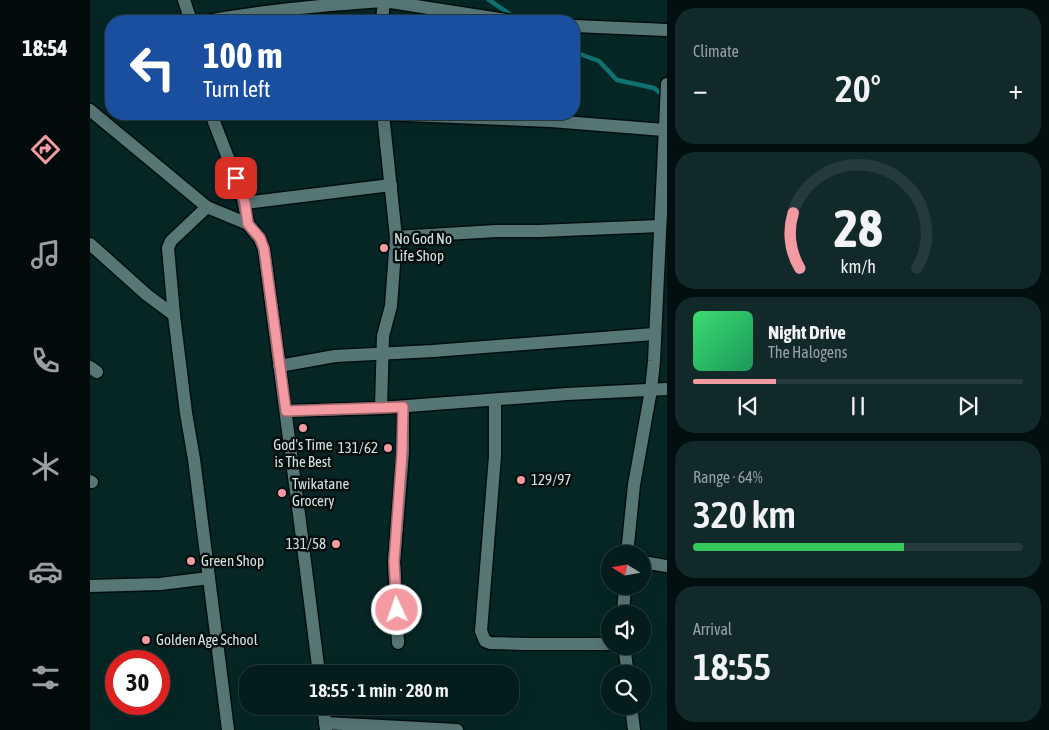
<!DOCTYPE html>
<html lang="en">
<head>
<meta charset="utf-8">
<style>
  :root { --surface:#041c1c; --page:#122929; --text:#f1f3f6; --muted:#97a1a3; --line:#253a3b; --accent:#f49aa2 }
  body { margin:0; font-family:"Asap Condensed",sans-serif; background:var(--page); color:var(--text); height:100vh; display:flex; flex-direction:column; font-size:19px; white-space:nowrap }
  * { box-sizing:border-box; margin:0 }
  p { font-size:16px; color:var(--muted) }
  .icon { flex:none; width:28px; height:28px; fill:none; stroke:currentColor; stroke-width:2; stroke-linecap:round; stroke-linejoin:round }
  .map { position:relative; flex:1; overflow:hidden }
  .panel { display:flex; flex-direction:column; gap:8px; padding:8px; background:#020f0f; width:382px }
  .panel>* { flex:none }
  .top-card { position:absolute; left:15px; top:15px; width:475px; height:105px; border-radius:20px; box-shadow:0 5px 20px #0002,0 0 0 1px var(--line); background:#1a4fa0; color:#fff; overflow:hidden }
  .needle { width:32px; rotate:281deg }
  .tools { position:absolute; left:511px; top:545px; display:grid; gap:10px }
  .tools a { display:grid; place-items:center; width:50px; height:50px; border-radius:50%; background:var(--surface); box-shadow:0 5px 20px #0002,0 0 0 1px var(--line); font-size:25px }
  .speed { position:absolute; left:15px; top:650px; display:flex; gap:10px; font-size:25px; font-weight:700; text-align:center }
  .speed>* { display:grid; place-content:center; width:65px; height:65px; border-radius:50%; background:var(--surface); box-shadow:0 5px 20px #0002,0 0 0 1px var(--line); line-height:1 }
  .speed .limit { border:8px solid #d22; background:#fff; color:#111 }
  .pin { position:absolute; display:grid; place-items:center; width:42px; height:42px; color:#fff; margin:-21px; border-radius:10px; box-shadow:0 2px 8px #0006 }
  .me { position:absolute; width:55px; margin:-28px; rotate:357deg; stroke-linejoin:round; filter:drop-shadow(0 0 4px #0008) }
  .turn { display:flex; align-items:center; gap:18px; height:105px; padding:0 15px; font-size:22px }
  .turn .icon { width:65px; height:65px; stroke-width:2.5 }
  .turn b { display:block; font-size:35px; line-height:42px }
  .big { font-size:38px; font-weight:600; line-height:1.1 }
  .panel .card { flex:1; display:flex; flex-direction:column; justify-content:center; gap:8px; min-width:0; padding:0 18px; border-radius:20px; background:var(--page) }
  .panel .dial { align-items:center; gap:0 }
  .dial svg { height:130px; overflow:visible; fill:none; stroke:var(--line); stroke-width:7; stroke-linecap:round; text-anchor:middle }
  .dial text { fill:var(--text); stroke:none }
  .song { display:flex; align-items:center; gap:15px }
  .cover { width:60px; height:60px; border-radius:8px; background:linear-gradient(135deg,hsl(140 70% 55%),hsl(150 70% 35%)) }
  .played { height:5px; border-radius:2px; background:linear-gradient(90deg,var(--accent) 25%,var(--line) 25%) }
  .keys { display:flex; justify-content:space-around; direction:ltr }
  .heat { display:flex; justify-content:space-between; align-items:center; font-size:28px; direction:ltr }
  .charge { height:8px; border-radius:4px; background:linear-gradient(90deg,#34c759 64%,var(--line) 0) }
  .trip { position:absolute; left:149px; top:665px; width:280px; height:50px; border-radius:20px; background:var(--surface); box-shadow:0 5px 20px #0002,0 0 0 1px var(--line); font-weight:600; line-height:50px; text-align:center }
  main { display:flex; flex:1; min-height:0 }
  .dock { display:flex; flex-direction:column; width:90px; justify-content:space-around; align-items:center; background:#020b0b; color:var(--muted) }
  .dock .icon { width:35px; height:35px }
  .dock .on { color:var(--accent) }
  .dock b { font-size:22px; color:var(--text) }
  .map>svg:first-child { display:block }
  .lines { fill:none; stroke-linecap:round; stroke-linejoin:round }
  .stream { stroke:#107171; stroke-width:4.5 }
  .minor-casing { stroke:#000e0e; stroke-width:15 }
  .minor { stroke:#577776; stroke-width:12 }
  .route-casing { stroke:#9f6469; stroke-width:12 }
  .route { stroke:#f49aa2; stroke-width:9 }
  .poi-dot { fill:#f49aa2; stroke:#030d0c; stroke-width:2 }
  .labels { text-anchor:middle; stroke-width:5; stroke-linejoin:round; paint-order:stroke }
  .poi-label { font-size:15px; fill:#d2e3e2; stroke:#030d0c; text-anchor:start }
</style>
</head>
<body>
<main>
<nav class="dock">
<b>18:54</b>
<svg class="icon on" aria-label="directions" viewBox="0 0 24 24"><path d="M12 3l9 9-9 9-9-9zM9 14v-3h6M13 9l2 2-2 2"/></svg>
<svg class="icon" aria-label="music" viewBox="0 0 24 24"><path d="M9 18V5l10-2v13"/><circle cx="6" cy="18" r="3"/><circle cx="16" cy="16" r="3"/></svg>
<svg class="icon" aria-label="phone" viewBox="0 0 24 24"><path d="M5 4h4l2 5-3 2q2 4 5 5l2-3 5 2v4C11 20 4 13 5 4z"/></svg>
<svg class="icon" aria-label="climate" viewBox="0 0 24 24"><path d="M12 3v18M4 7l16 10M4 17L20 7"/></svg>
<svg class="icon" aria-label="car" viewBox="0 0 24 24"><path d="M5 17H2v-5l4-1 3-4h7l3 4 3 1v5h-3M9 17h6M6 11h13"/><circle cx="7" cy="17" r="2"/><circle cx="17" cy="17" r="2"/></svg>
<svg class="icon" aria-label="filters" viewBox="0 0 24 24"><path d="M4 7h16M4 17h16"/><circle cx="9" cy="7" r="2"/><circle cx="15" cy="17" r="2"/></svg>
</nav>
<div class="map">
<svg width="577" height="730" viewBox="0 0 577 730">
  <rect width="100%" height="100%" fill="#062626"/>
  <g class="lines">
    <g class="stream">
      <path d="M399 0 430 21"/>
      <path d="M484 52 509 61 527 80 564 88 574 96"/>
    </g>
    <g class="minor-casing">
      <g id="minor">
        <path d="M94 0 101 21"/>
        <path d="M117 21C175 10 234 5 294 1"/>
        <path d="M292 21 294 1 422 21"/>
        <path d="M484 26 577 30"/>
        <path d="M0 110 117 207 158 224 170 239 174 249 210 522 229 674"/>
        <path d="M121 114 152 194 158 224"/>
        <path d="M293 114 461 121 574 130"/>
        <path d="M155 203 301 185"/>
        <path d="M117 207 81 241 78 248 84 315 96 413 104 459 119 578"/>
        <path d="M306 237 406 231H449L570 226"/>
        <path d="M0 244 57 295 84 315"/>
        <path d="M189 366 245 356 343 351 564 334"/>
        <path d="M0 367 7 372"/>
        <path d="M405 400V456L391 631 395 641 400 643 435 644H520"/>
        <path d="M291 408 293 336 301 306 306 237 293 114"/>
        <path d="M196 411 291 408 477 394 577 389"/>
        <path d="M0 481 2 482"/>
        <path d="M537 554 544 485 561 390 564 361 577 84"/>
        <path d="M552 562 577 566"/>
        <path d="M0 586 70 584 119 578 138 730"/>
        <path d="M533 614 535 586"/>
        <path d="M308 640V643L304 562 313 453V407"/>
        <path d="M534 646 538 674"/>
        <path d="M233 706 236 730"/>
        <path d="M541 706 544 730"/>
        <path d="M235 723 367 730"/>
      </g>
    </g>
    <use href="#minor" class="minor"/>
  </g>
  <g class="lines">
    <g class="route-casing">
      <path id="route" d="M146 178 155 203 158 224 170 238 174 249 196 411 313 407 312 453 304 562 307 610"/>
    </g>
    <use href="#route" class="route"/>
  </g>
  <g class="poi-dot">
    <circle cx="294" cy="248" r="5"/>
    <circle cx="213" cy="428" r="5"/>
    <circle cx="298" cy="448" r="5"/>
    <circle cx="431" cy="480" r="5"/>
    <circle cx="192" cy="493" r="5"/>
    <circle cx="246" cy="544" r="5"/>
    <circle cx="101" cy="561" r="5"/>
    <circle cx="56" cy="640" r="5"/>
  </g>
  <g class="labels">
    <g class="poi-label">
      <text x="304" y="244">No God No<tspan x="304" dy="17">Life Shop</tspan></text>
      <text x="213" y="450" text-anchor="middle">God's Time<tspan x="213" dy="17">is The Best</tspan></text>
      <text x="288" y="453" text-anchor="end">131/62</text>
      <text x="441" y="485">129/97</text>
      <text x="202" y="489">Twikatane<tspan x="202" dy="17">Grocery</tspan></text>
      <text x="236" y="549" text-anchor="end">131/58</text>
      <text x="111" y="566">Green Shop</text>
      <text x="66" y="645">Golden Age School</text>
    </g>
  </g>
</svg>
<div class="tools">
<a><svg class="needle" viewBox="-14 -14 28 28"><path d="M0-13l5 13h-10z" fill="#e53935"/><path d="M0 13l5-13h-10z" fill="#97a1a3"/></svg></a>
<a><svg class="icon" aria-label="sound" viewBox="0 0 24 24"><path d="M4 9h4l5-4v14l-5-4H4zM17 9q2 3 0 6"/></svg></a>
<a><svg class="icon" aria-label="search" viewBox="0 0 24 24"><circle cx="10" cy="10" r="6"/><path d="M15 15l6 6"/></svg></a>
</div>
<div class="speed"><div class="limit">30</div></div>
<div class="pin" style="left:146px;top:178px;background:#d93025"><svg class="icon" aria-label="arrive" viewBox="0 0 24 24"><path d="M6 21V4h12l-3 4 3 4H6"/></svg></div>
<svg class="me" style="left:307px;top:610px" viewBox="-20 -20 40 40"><circle r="17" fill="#f49aa2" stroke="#fff" stroke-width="3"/><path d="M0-11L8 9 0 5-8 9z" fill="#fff"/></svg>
<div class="trip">18:55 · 1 min · 280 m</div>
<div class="top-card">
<div class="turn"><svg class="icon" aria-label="left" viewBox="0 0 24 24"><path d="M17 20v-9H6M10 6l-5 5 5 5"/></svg><div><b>100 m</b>Turn left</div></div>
</div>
</div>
<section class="panel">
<div class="card"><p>Climate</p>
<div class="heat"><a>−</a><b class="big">20°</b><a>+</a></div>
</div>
<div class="card dial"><svg viewBox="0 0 100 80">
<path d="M14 69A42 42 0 1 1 86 69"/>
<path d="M14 69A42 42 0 0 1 10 35" stroke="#f49aa2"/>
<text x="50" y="56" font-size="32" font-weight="700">28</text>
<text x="50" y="72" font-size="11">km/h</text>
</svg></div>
<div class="card">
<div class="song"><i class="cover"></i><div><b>Night Drive</b><p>The Halogens</p></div></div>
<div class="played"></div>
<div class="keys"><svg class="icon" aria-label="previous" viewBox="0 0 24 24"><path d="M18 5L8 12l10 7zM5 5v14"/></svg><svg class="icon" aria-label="pause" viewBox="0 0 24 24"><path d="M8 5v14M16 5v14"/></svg><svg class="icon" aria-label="next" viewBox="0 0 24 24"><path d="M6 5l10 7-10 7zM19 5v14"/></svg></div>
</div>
<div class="card"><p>Range · 64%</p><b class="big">320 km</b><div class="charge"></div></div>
<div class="card"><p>Arrival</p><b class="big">18:55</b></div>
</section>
</main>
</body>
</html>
